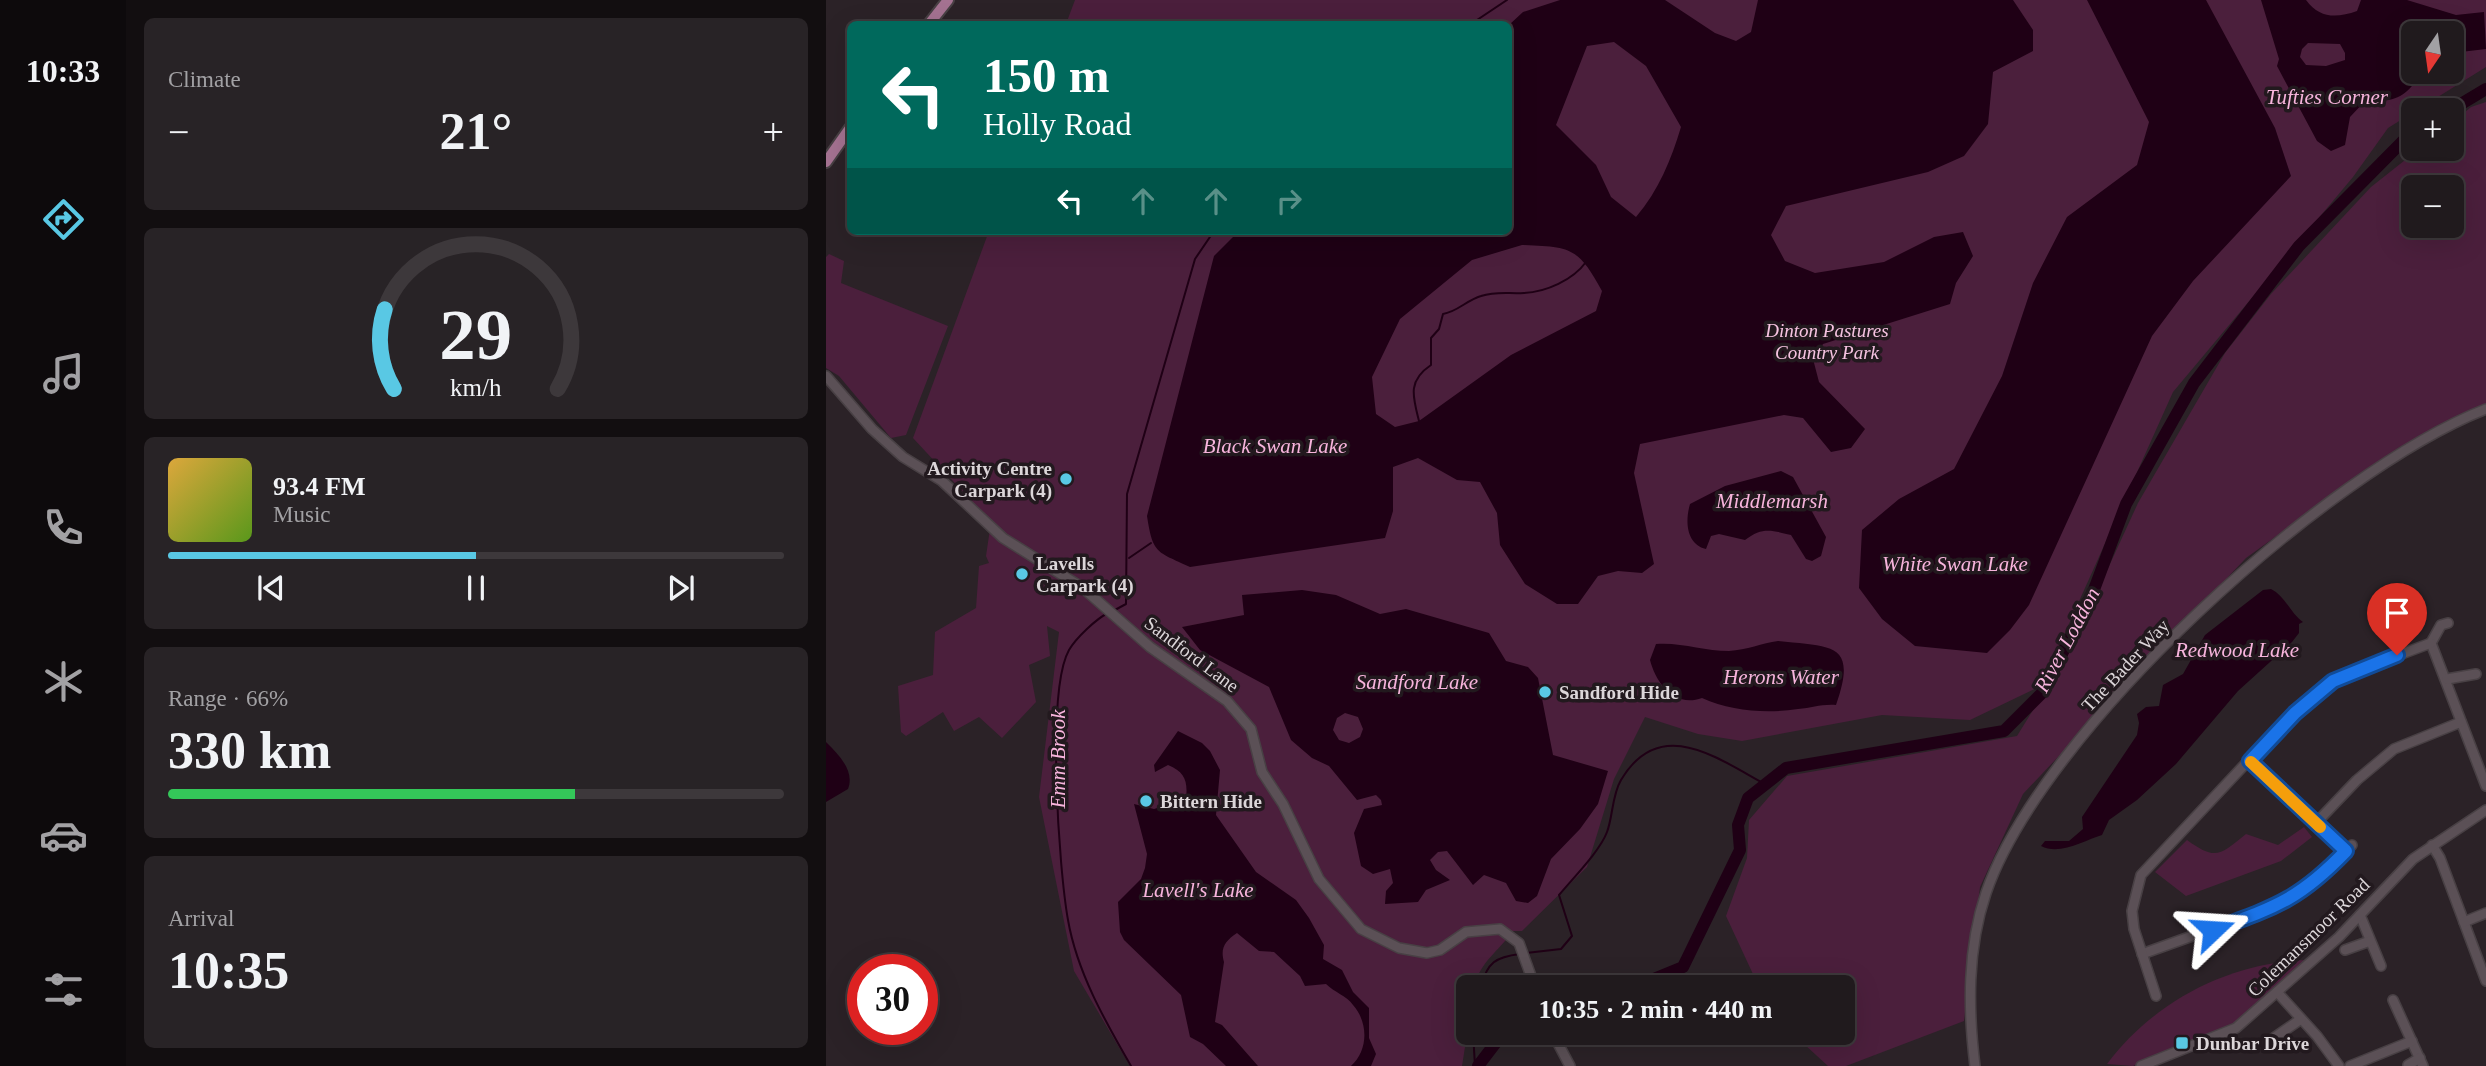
<!DOCTYPE html>
<html lang="en">
<head>
<meta charset="utf-8">
<style>
  :root { --surface:#201a1d; --page:#282326; --text:#f1f3f6; --muted:#a2a1a4; --line:#3d383b; --accent:#59c8e4 }
  body { margin:0; font-family:Georgia,serif; background:var(--page); color:var(--text); height:100vh; display:flex; flex-direction:column; font-size:26px; white-space:nowrap }
  * { box-sizing:border-box; margin:0 }
  p { font-size:23px; color:var(--muted) }
  .icon { flex:none; width:38px; height:38px; fill:none; stroke:currentColor; stroke-width:2; stroke-linecap:round; stroke-linejoin:round }
  .map { position:relative; flex:1; overflow:hidden }
  .details { display:flex; flex-direction:column; gap:18px; padding:18px; background:#120e10; width:700px }
  .details>* { flex:none }
  .hud { position:absolute; left:21px; top:21px; width:665px; height:214px; border-radius:10px; box-shadow:0 7px 28px #0002,0 0 0 2px var(--line); background:#00695c; color:#fff; overflow:hidden }
  .needle { width:46px; rotate:193deg }
  .buttons { position:absolute; left:1575px; top:21px; display:grid; gap:14px }
  .buttons a { display:grid; place-items:center; width:63px; height:63px; border-radius:10px; background:var(--surface); box-shadow:0 7px 28px #0002,0 0 0 2px var(--line); font-size:35px }
  .speed { position:absolute; left:21px; top:954px; display:flex; gap:14px; font-size:35px; font-weight:700; text-align:center }
  .speed>* { display:grid; place-content:center; width:91px; height:91px; border-radius:50%; background:var(--surface); box-shadow:0 7px 28px #0002,0 0 0 2px var(--line); line-height:1 }
  .speed .limit { border:10px solid #d22; background:#fff; color:#111 }
  .pin { position:absolute; display:grid; place-items:center; width:60px; height:60px; color:#fff; margin:-72px -30px; border-radius:50% 50% 50% 0; rotate:-45deg; box-shadow:0 0 7px #0007 }
  .pin .icon { rotate:45deg }
  .me { position:absolute; width:77px; margin:-38px; rotate:70deg; stroke-linejoin:round; filter:drop-shadow(0 0 5px #0008) }
  .turn { display:flex; align-items:center; gap:24px; height:147px; padding:0 21px; font-size:32px }
  .turn .icon { width:91px; height:91px; stroke-width:2.5 }
  .turn b { display:block; font-size:49px; line-height:60px }
  .lanes { display:flex; align-items:center; height:66px; padding:0 21px; background:#0003; justify-content:center; gap:35px; direction:ltr }
  .lanes .off { opacity:.35 }
  .big { font-size:52px; font-weight:700; line-height:1.1 }
  .details .tile { flex:1; display:flex; flex-direction:column; justify-content:center; gap:10px; min-width:0; padding:0 24px; border-radius:10px; background:var(--page) }
  .details .dial { align-items:center; gap:0 }
  .dial svg { height:182px; overflow:visible; fill:none; stroke:var(--line); stroke-width:7; stroke-linecap:round; text-anchor:middle }
  .dial text { fill:var(--text); stroke:none }
  .song { display:flex; align-items:center; gap:21px }
  .cover { width:84px; height:84px; border-radius:10px; background:linear-gradient(135deg,hsl(40 70% 55%),hsl(90 70% 35%)) }
  .played { height:7px; border-radius:4px; background:linear-gradient(90deg,var(--accent) 50%,var(--line) 50%) }
  .keys { display:flex; justify-content:space-around; direction:ltr }
  .heat { display:flex; justify-content:space-between; align-items:center; font-size:38px; direction:ltr }
  .charge { height:10px; border-radius:5px; background:linear-gradient(90deg,#34c759 66%,var(--line) 0) }
  .trip { position:absolute; left:630px; top:975px; width:399px; height:70px; border-radius:10px; background:var(--surface); box-shadow:0 7px 28px #0002,0 0 0 2px var(--line); font-weight:700; line-height:70px; text-align:center }
  main { display:flex; flex:1; min-height:0 }
  .tab-bar { display:flex; flex-direction:column; width:126px; justify-content:space-around; align-items:center; background:#0d0a0c; color:var(--muted) }
  .tab-bar .icon { width:49px; height:49px }
  .tab-bar .current { color:var(--accent) }
  .tab-bar b { font-size:32px; color:var(--text) }
  .map>svg:first-child { display:block }
  .green { fill:#4b1f3c; fill-rule:evenodd }
  .water { fill:#1f0015; fill-rule:evenodd }
  .lines { fill:none; stroke-linecap:round; stroke-linejoin:round }
  .stream { stroke:#1f0015; stroke-width:2 }
  .river { stroke:#1f0015; stroke-width:12 }
  .minor-casing { stroke:#484044; stroke-width:12 }
  .major-casing { stroke:#484044; stroke-width:14 }
  .minor { stroke:#5b5056; stroke-width:9 }
  .major { stroke:#a47291; stroke-width:10 }
  .route-casing { stroke:#114b97; stroke-width:18 }
  .route { stroke:#1a73e8; stroke-width:12 }
  .slow { stroke:#f59e0b; stroke-width:12 }
  .poi-dot { fill:#59c8e4; stroke:#22191e; stroke-width:2.5 }
  .labels { text-anchor:middle; stroke-width:7; stroke-linejoin:round; paint-order:stroke }
  .park-label { font-size:19px; font-style:italic; fill:#f6c3e1; stroke:#22191e }
  .poi-label { font-size:19px; font-weight:bold; fill:#dcd6d9; stroke:#22191e; text-anchor:start }
  .street-label { font-size:19px; fill:#dcd6d9; stroke:#22191e }
  .water-label { font-size:21px; font-style:italic; fill:#f7b4dc; stroke:#22191e }
</style>
</head>
<body>
<main>
<nav class="tab-bar">
<b>10:33</b>
<svg class="icon current" aria-label="directions" viewBox="0 0 24 24"><path d="M12 3l9 9-9 9-9-9zM9 14v-3h6M13 9l2 2-2 2"/></svg>
<svg class="icon" aria-label="music" viewBox="0 0 24 24"><path d="M9 18V5l10-2v13"/><circle cx="6" cy="18" r="3"/><circle cx="16" cy="16" r="3"/></svg>
<svg class="icon" aria-label="phone" viewBox="0 0 24 24"><path d="M5 4h4l2 5-3 2q2 4 5 5l2-3 5 2v4C11 20 4 13 5 4z"/></svg>
<svg class="icon" aria-label="climate" viewBox="0 0 24 24"><path d="M12 3v18M4 7l16 10M4 17L20 7"/></svg>
<svg class="icon" aria-label="car" viewBox="0 0 24 24"><path d="M5 17H2v-5l4-1 3-4h7l3 4 3 1v5h-3M9 17h6M6 11h13"/><circle cx="7" cy="17" r="2"/><circle cx="17" cy="17" r="2"/></svg>
<svg class="icon" aria-label="filters" viewBox="0 0 24 24"><path d="M4 7h16M4 17h16"/><circle cx="9" cy="7" r="2"/><circle cx="15" cy="17" r="2"/></svg>
</nav>
<section class="details">
<div class="tile"><p>Climate</p>
<div class="heat"><a>−</a><b class="big">21°</b><a>+</a></div>
</div>
<div class="tile dial"><svg viewBox="0 0 100 80">
<path d="M14 69A42 42 0 1 1 86 69"/>
<path d="M14 69A42 42 0 0 1 10 34" stroke="#59c8e4"/>
<text x="50" y="56" font-size="32" font-weight="700">29</text>
<text x="50" y="72" font-size="11">km/h</text>
</svg></div>
<div class="tile">
<div class="song"><i class="cover"></i><div><b>93.4 FM</b><p>Music</p></div></div>
<div class="played"></div>
<div class="keys"><svg class="icon" aria-label="previous" viewBox="0 0 24 24"><path d="M18 5L8 12l10 7zM5 5v14"/></svg><svg class="icon" aria-label="pause" viewBox="0 0 24 24"><path d="M8 5v14M16 5v14"/></svg><svg class="icon" aria-label="next" viewBox="0 0 24 24"><path d="M6 5l10 7-10 7zM19 5v14"/></svg></div>
</div>
<div class="tile"><p>Range · 66%</p><b class="big">330 km</b><div class="charge"></div></div>
<div class="tile"><p>Arrival</p><b class="big">10:35</b></div>
</section>
<div class="map">
<svg width="1660" height="1066" viewBox="0 0 1660 1066">
  <rect width="100%" height="100%" fill="#2b2227"/>
  <g class="green">
    <path d="M249 0H1660V67L1562 128 1527 177 1347 392 1215 686 1144 720 1056 715 916 741 872 734 819 717 788 779 761 867 696 931H687C672 952 654 962 648 987H642V1028L636 1066H304L248 971 213 797 233 632 221 626 224 656 203 665 210 702 176 738 153 717 128 731 117 712 80 736 75 732 72 686 107 675 109 632 150 608 153 566 163 563 160 556 165 522 87 438 163 231H682V24H240ZM1587 33H1626V72H1587Z"/>
    <path d="M1660 102V406L1574 447 1420 558 1197 794 1154 887 1138 1021 1020 1066H1002L966 1033 1017 1032V987H933L900 916 921 858 923 820 961 776 1191 736 1245 649 1312 503 1399 353 1445 294 1545 187 1593 149H1626V123L1645 107ZM1587 187H1626V226H1587Z"/>
    <path d="M3 254 18 261 15 283 122 326 80 435 65 438 13 376 0 368V257Z"/>
    <path d="M1478 827 1486 837 1455 861 1360 896 1329 872 1361 840C1390 861 1394 855 1420 834L1452 845Z"/>
    <path d="M1480 960 1405 1027 1307 1066 1281 1064C1328 1001 1403 963 1480 960Z"/>
  </g>
  <g class="water">
    <path d="M734 0H839L889 33 910 41 925 32 932 0H1187L1207 30V51L1167 72 1162 124 1138 156 1102 172 960 206 945 235 959 261 989 273 1058 262 1108 237 1137 232 1147 256 1130 283 1124 304 997 344 987 359 993 382 1039 429 1025 448 1005 452 977 418 958 415 814 444 808 473 828 564 816 573 792 571 772 576 752 604H731L699 584 674 545 671 513 654 482 631 480 592 458 567 467V511L559 538 364 567C330 551 327 554 321 516L388 256 413 231H682L683 25 697 12ZM788 42 820 66 855 127C845 160 833 190 810 217L785 197 770 165 730 125 761 46ZM696 245C745 247 752 247 776 291L770 311 685 355 593 421 569 427 550 414 546 377 574 319 646 260Z"/>
    <path d="M1261 0H1380L1449 128 1465 176 1367 281 1326 336 1203 605 1184 630 1161 653 1089 646 1056 619 1033 588 1036 530 1073 499 1128 469 1176 376 1207 283 1241 217 1311 165 1323 122Z"/>
    <path d="M1435 0H1480C1494 19 1511 18 1531 11L1535 0H1581L1630 15 1658 12 1660 49 1626 53V33H1587V72H1597C1578 98 1572 102 1540 100L1524 117 1519 145 1505 151 1491 141 1451 66 1453 59ZM1482 43 1514 44 1519 53V60L1500 66 1480 65 1474 57 1476 49Z"/>
    <path d="M955 471 967 477 1000 537 995 556 986 561 980 559 965 535C945 530 936 527 919 540L893 534 885 536 880 549C860 544 859 521 864 504L899 486Z"/>
    <path d="M1445 589C1459 596 1466 615 1477 622L1473 624V633L1466 642 1412 691 1350 764 1311 800 1283 820 1276 835C1259 840 1234 856 1215 846L1219 841H1243L1257 829 1256 817 1311 735 1313 723 1311 714 1320 707 1333 706 1337 685 1357 674 1379 635 1437 590Z"/>
    <path d="M476 590 510 595 554 614 580 609 663 633 680 661 702 667 712 678 727 755 782 771 772 804 754 829 725 859 711 896 702 903 690 901 680 883 658 875 647 885 621 851 612 852 604 860 610 870 624 880 600 890 592 902 559 904 560 891 567 883 564 869 547 874 535 866 528 833 538 809 556 805 555 800 550 795 531 800 503 766 486 758 465 740 443 687 374 650 356 627 418 615 416 595ZM519 713 532 717 537 729 534 737 523 743 513 740 507 730 511 718Z"/>
    <path d="M952 641C1006 647 1032 642 1010 705 995 704 986 708 972 709 940 714 905 711 876 698 848 708 830 683 824 660L830 644C855 642 878 651 903 651 921 650 936 643 952 641Z"/>
    <path d="M352 731 376 743 384 751 394 770 390 815 430 872 470 900 483 918 498 945 497 959 516 970 527 992 543 1008V1038L550 1054 545 1066H525C542 1051 543 1023 527 1005 521 996 508 992 500 984L479 986 474 976 448 952 433 951 411 933C399 941 394 948 398 962L389 1022 396 1025 432 1066H400L377 1044 364 1037 355 995 298 940 294 932 292 902 315 879 319 868 321 854 308 804 328 809 360 799C362 781 359 772 342 765L329 772 328 765Z"/>
    <path d="M0 742C13 755 29 771 22 789L0 802Z"/>
  </g>
  <g class="lines">
    <g class="stream">
      <path d="M645 24 681 0"/>
      <path d="M593 421C587 397 581 381 605 365V338L613 329 617 314C631 312 641 300 655 296 671 291 683 294 698 293 720 292 747 280 760 262"/>
      <path d="M303 558 325 543"/>
      <path d="M287 611 300 604 301 494 369 259 388 231"/>
      <path d="M282 613C270 619 250 638 243 650 220 691 233 870 242 920 251 972 279 1021 305 1066"/>
      <path d="M700 953 735 949 746 936 733 895C747 878 774 851 781 832 787 816 786 795 795 780 833 716 888 756 937 783"/>
      <path d="M655 987C661 962 670 957 694 954"/>
      <path d="M647 1032 649 1066"/>
    </g>
    <g class="river">
      <path d="M1625 110 1660 89"/>
      <path d="M808 987 857 967 914 850 912 825 922 798 960 768 1178 731 1216 693 1266 595 1300 504 1368 383 1473 246 1577 141 1587 134"/>
      <path d="M652 1066 678 1032"/>
    </g>
    <g class="minor-casing">
      <g id="minor">
        <path d="M0 376 46 429 77 457 116 481 177 538 257 588 324 647 401 701 425 729 436 772 457 804 493 879 535 929 573 948 601 953 614 950 640 932 674 929 693 943 709 987"/>
        <path d="M1622 623 1615 625 1605 643 1660 786"/>
        <path d="M1621 679 1650 674"/>
        <path d="M1424 761 1520 851"/>
        <path d="M1490 823 1531 780 1568 749 1635 722"/>
        <path d="M1606 845 1614 858 1660 981"/>
        <path d="M1534 915 1555 966"/>
        <path d="M1638 922 1660 913"/>
        <path d="M1519 950 1544 941"/>
        <path d="M1316 954 1458 903 1491 881 1526 845"/>
        <path d="M1451 992 1491 1036 1513 1066"/>
        <path d="M1330 996 1308 929 1306 911 1315 875 1438 744 1487 697 1525 673 1605 643"/>
        <path d="M1567 1000 1597 1066"/>
        <path d="M726 1032 744 1066"/>
        <path d="M1442 1042 1475 1019"/>
        <path d="M1582 1065 1594 1058"/>
        <path d="M1149 1066C1142 1009 1141 949 1160 893 1215 731 1501 471 1660 409"/>
        <path d="M1315 1066 1410 1028 1513 937 1587 859 1660 810"/>
        <path d="M1524 1066 1586 1041"/>
      </g>
    </g>
    <g class="major-casing">
      <g id="major">
        <path d="M103 24 122 0"/>
        <path d="M0 162 24 128"/>
      </g>
    </g>
    <use href="#minor" class="minor"/>
    <use href="#major" class="major"/>
  </g>
  <g class="lines">
    <g class="route-casing">
      <path id="route" d="M1387 930C1449 907 1473 900 1520 851L1424 761 1469 713 1507 681 1571 655"/>
    </g>
    <use href="#route" class="route"/>
    <path class="slow" d="M1425 762 1494 827"/>
  </g>
  <g class="poi-dot">
    <circle cx="240" cy="479" r="7"/>
    <circle cx="196" cy="574" r="7"/>
    <circle cx="719" cy="692" r="7"/>
    <circle cx="320" cy="801" r="7"/>
    <rect x="1349" y="1036" width="14" height="14" rx="3.5"/>
  </g>
  <g class="labels">
    <g class="park-label">
      <text x="1001" y="337">Dinton Pastures<tspan x="1001" dy="22">Country Park</tspan></text>
    </g>
    <g class="poi-label">
      <text x="226" y="475" text-anchor="end">Activity Centre<tspan x="226" dy="22">Carpark (4)</tspan></text>
      <text x="210" y="570">Lavells<tspan x="210" dy="22">Carpark (4)</tspan></text>
      <text x="733" y="699">Sandford Hide</text>
      <text x="334" y="808">Bittern Hide</text>
      <text x="1370" y="1050">Dunbar Drive</text>
    </g>
    <g class="street-label">
      <text transform="translate(366 654) rotate(37)" y="7">Sandford Lane</text>
      <text transform="translate(1299 665) rotate(-47)" y="7">The Bader Way</text>
      <text transform="translate(1482 937) rotate(-44)" y="7">Colemansmoor Road</text>
    </g>
    <g class="water-label">
      <text x="1501" y="104">Tufties Corner</text>
      <text x="449" y="453">Black Swan Lake</text>
      <text x="946" y="508">Middlemarsh</text>
      <text x="1129" y="571">White Swan Lake</text>
      <text transform="translate(1241 640) rotate(-62)" y="7">River Loddon</text>
      <text x="1411" y="657">Redwood Lake</text>
      <text x="955" y="684">Herons Water</text>
      <text x="591" y="689">Sandford Lake</text>
      <text transform="translate(232 759) rotate(-90)" y="7">Emm Brook</text>
      <text x="372" y="897">Lavell's Lake</text>
    </g>
  </g>
</svg>
<div class="buttons">
<a><svg class="needle" viewBox="-14 -14 28 28"><path d="M0-13l5 13h-10z" fill="#e53935"/><path d="M0 13l5-13h-10z" fill="#a2a1a4"/></svg></a>
<a>+</a>
<a>−</a>
</div>
<div class="speed"><div class="limit">30</div></div>
<div class="pin" style="left:1571px;top:655px;background:#d93025"><svg class="icon" aria-label="arrive" viewBox="0 0 24 24"><path d="M6 21V4h12l-3 4 3 4H6"/></svg></div>
<svg class="me" style="left:1387px;top:930px" viewBox="-20 -20 40 40"><path d="M0-17L14 15 0 8-14 15z" fill="#1a73e8" stroke="#fff" stroke-width="4"/></svg>
<div class="trip">10:35 · 2 min · 440 m</div>
<div class="hud">
<div class="turn"><svg class="icon" aria-label="left" viewBox="0 0 24 24"><path d="M17 20v-9H6M10 6l-5 5 5 5"/></svg><div><b>150 m</b>Holly Road</div></div>
<div class="lanes"><svg class="icon" aria-label="left" viewBox="0 0 24 24"><path d="M17 20v-9H6M10 6l-5 5 5 5"/></svg><svg class="icon off" aria-label="ahead" viewBox="0 0 24 24"><path d="M12 20V5M6 11l6-6 6 6"/></svg><svg class="icon off" aria-label="ahead" viewBox="0 0 24 24"><path d="M12 20V5M6 11l6-6 6 6"/></svg><svg class="icon off" aria-label="right" viewBox="0 0 24 24"><path d="M7 20v-9h11M14 6l5 5-5 5"/></svg></div>
</div>
</div>
</main>
</body>
</html>
